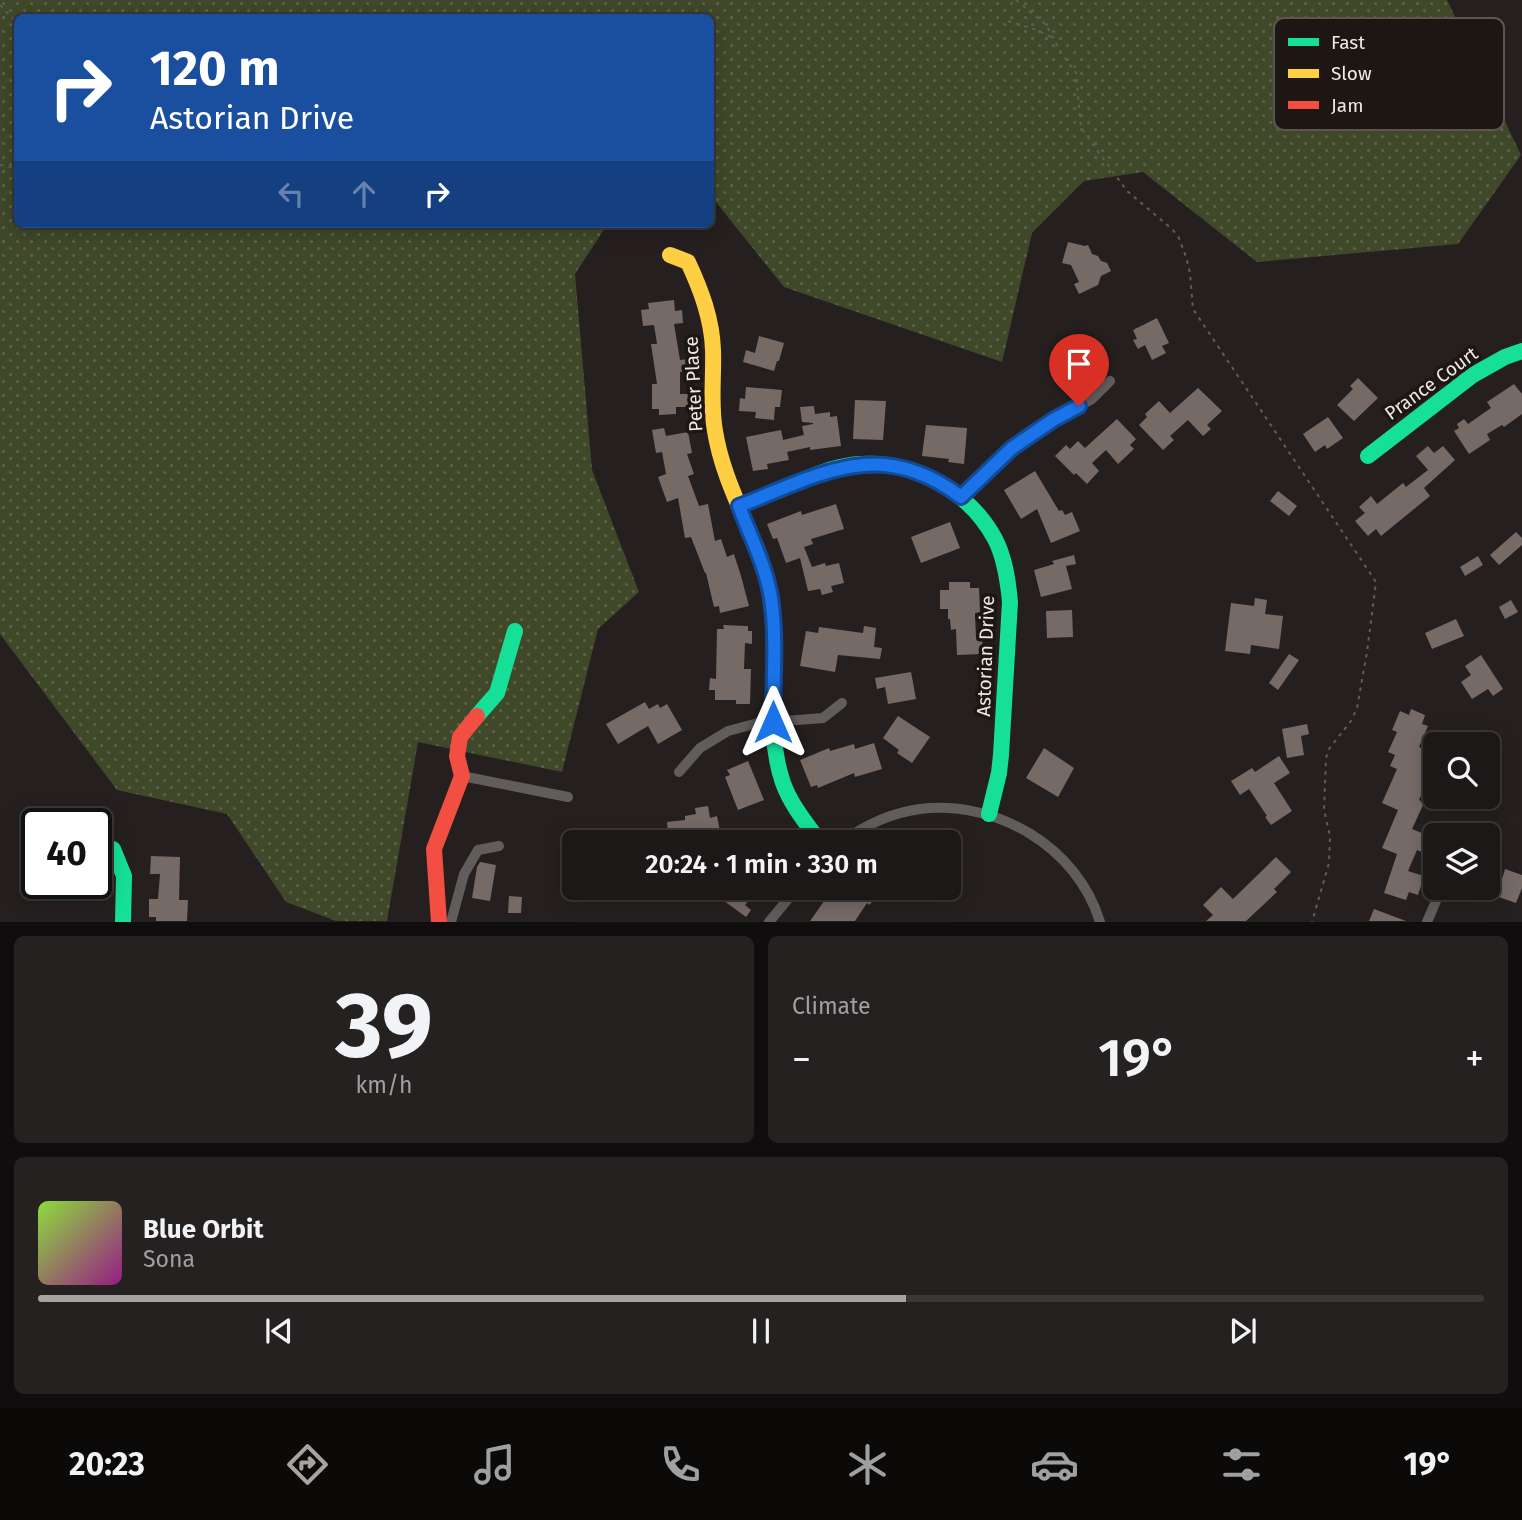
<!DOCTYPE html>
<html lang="en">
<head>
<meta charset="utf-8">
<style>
  :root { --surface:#1c1817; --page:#252120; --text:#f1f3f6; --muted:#a0a0a1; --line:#3a3736; --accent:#a8a3a0 }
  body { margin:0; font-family:"Fira Sans",sans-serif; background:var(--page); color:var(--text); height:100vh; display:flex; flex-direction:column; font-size:26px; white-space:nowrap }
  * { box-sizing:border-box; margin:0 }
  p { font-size:23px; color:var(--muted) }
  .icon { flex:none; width:38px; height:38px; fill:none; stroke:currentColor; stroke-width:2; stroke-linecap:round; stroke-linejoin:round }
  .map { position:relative; height:922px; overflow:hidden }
  .sheet { display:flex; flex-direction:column; gap:14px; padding:14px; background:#0f0d0d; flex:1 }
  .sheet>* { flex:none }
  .banner { position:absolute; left:14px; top:14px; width:700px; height:214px; border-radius:10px; box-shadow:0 4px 18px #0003,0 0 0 2px var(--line); background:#1a4fa0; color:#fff; overflow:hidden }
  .tools { position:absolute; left:1423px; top:732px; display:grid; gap:14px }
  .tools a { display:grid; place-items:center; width:77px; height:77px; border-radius:10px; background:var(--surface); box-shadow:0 4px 18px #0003,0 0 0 2px var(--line); font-size:35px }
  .speed { position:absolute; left:21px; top:808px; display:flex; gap:14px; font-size:35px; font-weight:700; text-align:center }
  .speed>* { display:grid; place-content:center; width:91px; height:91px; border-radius:50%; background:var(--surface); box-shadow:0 4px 18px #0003,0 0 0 2px var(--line); line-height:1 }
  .speed .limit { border:4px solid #111; border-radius:10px; background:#fff; color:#111 }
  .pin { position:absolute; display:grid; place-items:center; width:60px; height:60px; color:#fff; margin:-72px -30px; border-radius:50% 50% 50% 0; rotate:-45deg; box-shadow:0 0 7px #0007 }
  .pin .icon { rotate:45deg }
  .me { position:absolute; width:77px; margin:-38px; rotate:0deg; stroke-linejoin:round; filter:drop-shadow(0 0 5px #0008) }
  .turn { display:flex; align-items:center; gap:24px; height:147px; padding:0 21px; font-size:32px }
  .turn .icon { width:91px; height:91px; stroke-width:2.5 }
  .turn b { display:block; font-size:49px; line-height:60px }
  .lanes { display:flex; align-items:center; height:66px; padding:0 21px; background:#0003; justify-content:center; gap:35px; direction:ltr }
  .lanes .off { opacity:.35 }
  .big { font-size:52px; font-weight:600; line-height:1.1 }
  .sheet .card { flex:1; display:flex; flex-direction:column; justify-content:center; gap:10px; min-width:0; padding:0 24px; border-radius:10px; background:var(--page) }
  .sheet .dial { align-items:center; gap:0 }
  .dial b { font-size:91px; line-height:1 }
  .song { display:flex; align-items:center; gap:21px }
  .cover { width:84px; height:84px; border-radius:10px; background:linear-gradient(135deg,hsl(90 70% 55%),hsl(310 70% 35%)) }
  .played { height:7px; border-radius:4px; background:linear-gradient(90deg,var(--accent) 60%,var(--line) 60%) }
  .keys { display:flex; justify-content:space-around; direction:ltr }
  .heat { display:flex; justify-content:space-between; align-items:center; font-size:38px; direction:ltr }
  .sheet .tiles { flex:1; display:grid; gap:14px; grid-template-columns:1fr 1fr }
  .card:last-child { grid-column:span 2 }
  .trip { position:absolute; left:562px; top:830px; width:399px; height:70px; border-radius:10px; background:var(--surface); box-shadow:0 4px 18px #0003,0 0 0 2px var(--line); font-weight:600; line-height:70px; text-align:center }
  .dock { display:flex; height:112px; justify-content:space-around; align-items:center; background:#0b0a09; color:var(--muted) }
  .dock .icon { width:49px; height:49px }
  .dock .current { color:var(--accent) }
  .dock b { font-size:32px; color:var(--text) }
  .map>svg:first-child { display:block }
  .grass { fill:url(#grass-dots) }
  .building { fill:#756a66 }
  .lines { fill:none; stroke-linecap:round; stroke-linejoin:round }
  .path { stroke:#5f5c5b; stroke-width:2; stroke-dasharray:3.5 5; stroke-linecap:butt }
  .street { stroke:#605d5c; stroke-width:10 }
  .fast { stroke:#16e098; stroke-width:16 }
  .slow { stroke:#ffcf43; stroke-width:16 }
  .jam { stroke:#f24e42; stroke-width:16 }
  .route-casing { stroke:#114b97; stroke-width:18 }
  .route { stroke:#1a73e8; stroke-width:12 }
  .labels { text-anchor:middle; stroke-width:7; stroke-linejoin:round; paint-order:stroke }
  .street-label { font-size:19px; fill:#efe9e6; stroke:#1e1613 }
  .key { fill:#1e1613; stroke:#5d5552; stroke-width:2 }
  .key-label { font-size:19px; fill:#efe9e6 }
</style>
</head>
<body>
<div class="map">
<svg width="1522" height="922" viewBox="0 0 1522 922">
  <defs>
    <pattern id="grass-dots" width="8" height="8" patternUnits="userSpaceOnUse" patternTransform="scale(1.75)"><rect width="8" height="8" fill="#3f4829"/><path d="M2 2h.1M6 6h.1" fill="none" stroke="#5b6248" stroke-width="1.8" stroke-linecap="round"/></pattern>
  </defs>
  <rect width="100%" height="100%" fill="#25201f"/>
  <path class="grass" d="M0 0H1447L1521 155 1458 244 1257 262 1143 172 1084 181 1032 233 1002 362 784 287 711 196 710 18H18V224H602L603 231 575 274 592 470 639 592 598 629 562 772 418 742 387 921H336L286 902 227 814 117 790 0 634Z"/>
  <g class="building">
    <path d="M1068 242 1085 246 1088 245 1092 254 1098 256 1101 261 1107 263 1111 271 1101 276 1098 285 1079 294 1074 284 1079 282 1071 265 1062 263Z"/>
    <path d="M674 300 675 311 682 310 683 323 674 324 680 360 688 359 689 371 680 372V394H688V407H676V414L659 415V409H652V384H657L651 344H657L654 325 643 326 641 310 649 309 648 303Z"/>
    <path d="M1157 318 1169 343 1162 346 1166 353 1152 360 1145 345 1138 349 1133 340 1137 339 1133 330Z"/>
    <path d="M759 336 784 343 779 361H777L774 371 743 362 746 350 755 353Z"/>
    <path d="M1358 378 1378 398 1354 421 1337 405 1353 389 1350 386Z"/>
    <path d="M1514 384 1522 394V414L1504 427 1502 425 1487 434 1490 440 1469 454 1454 431 1459 428 1457 424 1464 419 1468 424 1491 408 1487 402Z"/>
    <path d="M746 387 782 390 780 407H775L774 420 755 418 756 412 739 411 740 398 745 399Z"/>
    <path d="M1198 388 1222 411 1207 425 1211 429 1203 436 1188 420 1170 436 1174 440 1163 450 1139 425 1147 417 1145 414 1159 401 1170 413Z"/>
    <path d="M855 400 886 401 883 440 853 439Z"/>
    <path d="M814 406 815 414 830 412V417L837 416 841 446 810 450V447L787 452 789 460 767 464 768 469 753 471 746 437 781 430 783 440 804 435 802 426 813 424V423L802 422 800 407Z"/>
    <path d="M1328 417 1343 438 1327 449 1325 445 1315 452 1303 434Z"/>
    <path d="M1117 419 1136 439 1130 445 1134 449 1118 464 1106 450 1092 463 1099 471 1087 484 1076 473 1074 475 1055 456 1066 445 1070 449 1078 441 1085 448Z"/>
    <path d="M926 425 967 428 964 464 948 462 949 459 922 456Z"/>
    <path d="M664 428 666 436 688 432 692 453 687 454 694 474 688 476 699 506 708 504 715 541 721 539 727 557 734 554 741 576 749 606 720 613 719 606 714 607 706 573H705L691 537 685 538 678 498 667 502 658 477 666 474 662 452 656 453 652 430Z"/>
    <path d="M1428 446 1434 453 1443 446 1455 460 1424 488 1430 496 1381 536 1376 529 1368 536 1355 521 1365 513 1359 507 1371 496 1377 504 1403 483 1406 487 1428 470 1416 456Z"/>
    <path d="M1035 471 1059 511 1062 510 1065 515 1072 512 1080 531 1051 543 1037 509 1021 519 1004 490Z"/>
    <path d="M1278 491 1297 506 1289 516 1270 501Z"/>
    <path d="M836 504 844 529 811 539 813 544 804 547 812 567 825 563 826 566 839 563 844 583 831 586 833 592 822 595 820 589 808 591 800 558 786 563 777 538 773 539 767 524 801 511 802 515Z"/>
    <path d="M950 522 960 548 921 563 911 537Z"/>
    <path d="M1516 532 1522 538V545L1499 565 1490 555Z"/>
    <path d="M1074 555 1076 564 1066 566 1072 589 1041 597 1034 570 1054 564 1052 561Z"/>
    <path d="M1478 556 1483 565 1465 576 1460 567Z"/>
    <path d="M949 582H970V588H979L980 612 975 613 976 638H982L983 654 957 655 956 629 951 630 950 619H948V609H940V590H949Z"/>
    <path d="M1255 598 1267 600 1265 614 1283 616 1279 649 1251 645 1250 654 1225 651 1231 603 1254 606Z"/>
    <path d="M1511 600 1518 612 1505 619 1499 607Z"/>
    <path d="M1072 610 1073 637 1047 638 1046 611Z"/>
    <path d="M1456 619 1464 636 1432 649 1425 633Z"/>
    <path d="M723 625 748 626V631H752V644L745 643 744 669H751L750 704H736V700H715V690H709L710 678 716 679 717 629H724Z"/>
    <path d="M864 626 876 628 874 647 882 648 880 659 838 655 835 672 800 666 806 631 818 633 819 627 863 633Z"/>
    <path d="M1289 654 1299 660 1278 690 1269 683Z"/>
    <path d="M1481 655 1503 689 1493 696 1488 689 1472 699 1461 682 1471 675 1465 666Z"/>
    <path d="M911 672 916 699 888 704 885 687 877 689 875 678Z"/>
    <path d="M645 702 649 709 658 704 660 708 667 704 682 730 658 744 648 726 618 744 606 724Z"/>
    <path d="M1411 709 1425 715 1422 724 1428 726 1419 747 1429 752 1424 763 1432 767 1422 788 1424 789 1419 800 1424 803 1412 829 1429 836 1422 852 1417 850 1408 871 1424 876 1418 895 1409 892 1406 900 1384 893 1397 854 1382 848 1398 810 1382 803 1397 769 1390 766 1395 755 1388 752 1397 732 1392 730 1400 711 1409 715Z"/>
    <path d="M898 716 930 737 912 763 897 753 899 750 883 738Z"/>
    <path d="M1307 724 1309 734 1301 736 1304 755 1287 758 1282 729Z"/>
    <path d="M874 743 882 769 855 777 854 773 818 788 817 785 811 787 800 760 829 748 830 751 854 744 855 749Z"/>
    <path d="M1044 748 1074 768 1058 797 1026 778Z"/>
    <path d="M1279 756 1290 773 1274 783 1292 811 1271 825 1265 817 1267 816 1249 789 1240 795 1231 781 1252 768 1255 772Z"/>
    <path d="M748 761 764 800 738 810 725 777 730 775 727 770Z"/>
    <path d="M1488 772 1501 795 1488 803Z"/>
    <path d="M708 806 710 818 717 816 720 831 714 832 716 839 702 842H603V836L638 831 639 834 668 832 667 822 685 820V816L696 814 695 808Z"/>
    <path d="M151 856 180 857 179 900H188L187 921H156V917H149V899H158L160 874H150Z"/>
    <path d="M1276 857 1291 872 1274 889 1277 892 1246 921H1206L1213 915 1203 905 1221 887 1233 899Z"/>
    <path d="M480 862 496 865 490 901 472 898 477 867Z"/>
    <path d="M1505 869 1522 875V888L1516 903 1487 893 1493 876 1502 879Z"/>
    <path d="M728 887H750L756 891 745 905 751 910 746 917 720 898Z"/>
    <path d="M834 887H887L869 905 867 903 855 921H810Z"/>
    <path d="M509 896 522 897 521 913H508Z"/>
    <path d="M1374 909 1406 921H1369Z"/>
  </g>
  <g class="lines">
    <g class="path">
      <path d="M1016 0 1046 25 1062 54 1076 73 1081 128 1127 191 1173 230 1179 238 1186 257 1190 273 1193 309 1376 582 1367 652 1357 708 1351 721 1329 749 1326 758 1324 810 1330 836 1329 863 1312 922"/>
      <path d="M0 5 18 24"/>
      <path d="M1008 21 1037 30 1053 38"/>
      <path d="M0 165 18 168"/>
    </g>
    <g class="street">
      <path d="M961 497 1012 448 1053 420 1092 399 1110 381"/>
      <path d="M679 772 700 748 728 731 758 723 823 718 842 703"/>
      <path d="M462 776 568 797"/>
      <path d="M842 842C865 825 891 813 920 809 996 800 1077 846 1100 922"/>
      <path d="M451 922 464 874 478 850 499 846"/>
      <path d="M769 922 798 887"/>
      <path d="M1427 922 1442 887"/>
    </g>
    <g class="fast">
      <path d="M1368 456 1473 375 1505 357 1522 351"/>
      <path d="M739 506C759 498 779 490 799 482 812 476 826 470 840 467 900 453 966 485 995 539 1005 558 1008 581 1010 602L1001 755 999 773 989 814"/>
      <path d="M759 554C773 589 774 627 774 665 773 705 770 745 783 783 791 805 806 823 820 842"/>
      <path d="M477 716 497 693 515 631"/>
      <path d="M113 849 124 876 123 922"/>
    </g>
    <path class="slow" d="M670 255 688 262C701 290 712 319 713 350 714 377 710 404 715 431 722 475 743 513 759 554"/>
    <path class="jam" d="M439 922 434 849 462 776 457 756 460 737 477 716"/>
  </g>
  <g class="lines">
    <g class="route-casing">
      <path id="route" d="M773 722C773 681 777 638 771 598 766 566 750 536 739 506 821 474 880 436 961 497L1012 448 1053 420 1079 406"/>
    </g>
    <use href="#route" class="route"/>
  </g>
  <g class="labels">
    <g class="street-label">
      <text transform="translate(1431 383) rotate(-36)" y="7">Prance Court</text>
      <text transform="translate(693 384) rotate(-93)" y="7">Peter Place</text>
      <text transform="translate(985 656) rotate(-88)" y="7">Astorian Drive</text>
    </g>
  </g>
  <rect x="1274" y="18" width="230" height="112" rx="10" class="key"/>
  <rect x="1288" y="38" width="31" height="8" fill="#16e098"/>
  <rect x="1288" y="69" width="31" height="9" fill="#ffcf43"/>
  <rect x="1288" y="101" width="31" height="8" fill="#f24e42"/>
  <g class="key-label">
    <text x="1331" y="49">Fast</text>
    <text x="1331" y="80">Slow</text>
    <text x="1331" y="112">Jam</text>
  </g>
</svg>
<div class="tools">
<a><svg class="icon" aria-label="search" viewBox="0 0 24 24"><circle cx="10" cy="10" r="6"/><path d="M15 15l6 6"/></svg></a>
<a><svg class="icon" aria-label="layers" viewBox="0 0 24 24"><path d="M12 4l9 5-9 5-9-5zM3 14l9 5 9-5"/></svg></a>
</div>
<div class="speed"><div class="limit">40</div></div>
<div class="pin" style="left:1079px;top:406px;background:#d93025"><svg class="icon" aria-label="arrive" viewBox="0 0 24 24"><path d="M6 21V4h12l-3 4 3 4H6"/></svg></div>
<svg class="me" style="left:773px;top:722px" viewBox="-20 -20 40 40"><path d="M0-17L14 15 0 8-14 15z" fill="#1a73e8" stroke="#fff" stroke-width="4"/></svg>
<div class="trip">20:24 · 1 min · 330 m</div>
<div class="banner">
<div class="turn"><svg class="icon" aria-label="right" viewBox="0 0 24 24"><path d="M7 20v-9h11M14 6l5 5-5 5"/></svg><div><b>120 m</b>Astorian Drive</div></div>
<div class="lanes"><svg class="icon off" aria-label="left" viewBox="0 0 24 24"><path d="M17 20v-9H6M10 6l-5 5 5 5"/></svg><svg class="icon off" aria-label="ahead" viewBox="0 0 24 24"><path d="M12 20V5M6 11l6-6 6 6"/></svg><svg class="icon" aria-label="right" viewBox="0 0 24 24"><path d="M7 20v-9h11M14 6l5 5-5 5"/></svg></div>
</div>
</div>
<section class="sheet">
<div class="tiles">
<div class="card dial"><b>39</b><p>km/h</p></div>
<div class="card"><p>Climate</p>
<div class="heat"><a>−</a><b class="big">19°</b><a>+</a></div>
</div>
<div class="card">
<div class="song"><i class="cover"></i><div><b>Blue Orbit</b><p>Sona</p></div></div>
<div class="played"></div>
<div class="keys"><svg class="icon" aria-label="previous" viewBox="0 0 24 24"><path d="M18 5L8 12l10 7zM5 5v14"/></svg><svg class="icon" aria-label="pause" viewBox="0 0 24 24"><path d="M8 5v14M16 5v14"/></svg><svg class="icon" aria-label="next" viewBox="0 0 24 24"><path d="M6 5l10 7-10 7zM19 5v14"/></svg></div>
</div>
</div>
</section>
<nav class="dock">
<b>20:23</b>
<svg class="icon current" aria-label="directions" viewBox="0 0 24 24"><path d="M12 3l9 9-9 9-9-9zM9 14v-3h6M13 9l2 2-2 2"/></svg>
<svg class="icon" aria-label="music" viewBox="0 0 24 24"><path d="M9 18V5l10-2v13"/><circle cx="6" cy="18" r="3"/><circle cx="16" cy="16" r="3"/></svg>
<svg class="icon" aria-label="phone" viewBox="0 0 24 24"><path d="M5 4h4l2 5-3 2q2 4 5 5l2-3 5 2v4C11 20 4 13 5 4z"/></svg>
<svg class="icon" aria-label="climate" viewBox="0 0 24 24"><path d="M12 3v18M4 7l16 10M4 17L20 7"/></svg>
<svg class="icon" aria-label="car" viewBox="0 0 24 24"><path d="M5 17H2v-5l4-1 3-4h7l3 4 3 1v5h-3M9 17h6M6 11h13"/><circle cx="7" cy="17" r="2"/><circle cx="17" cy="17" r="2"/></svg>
<svg class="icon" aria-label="filters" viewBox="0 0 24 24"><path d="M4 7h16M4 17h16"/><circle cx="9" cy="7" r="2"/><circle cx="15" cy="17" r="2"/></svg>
<b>19°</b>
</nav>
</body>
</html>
